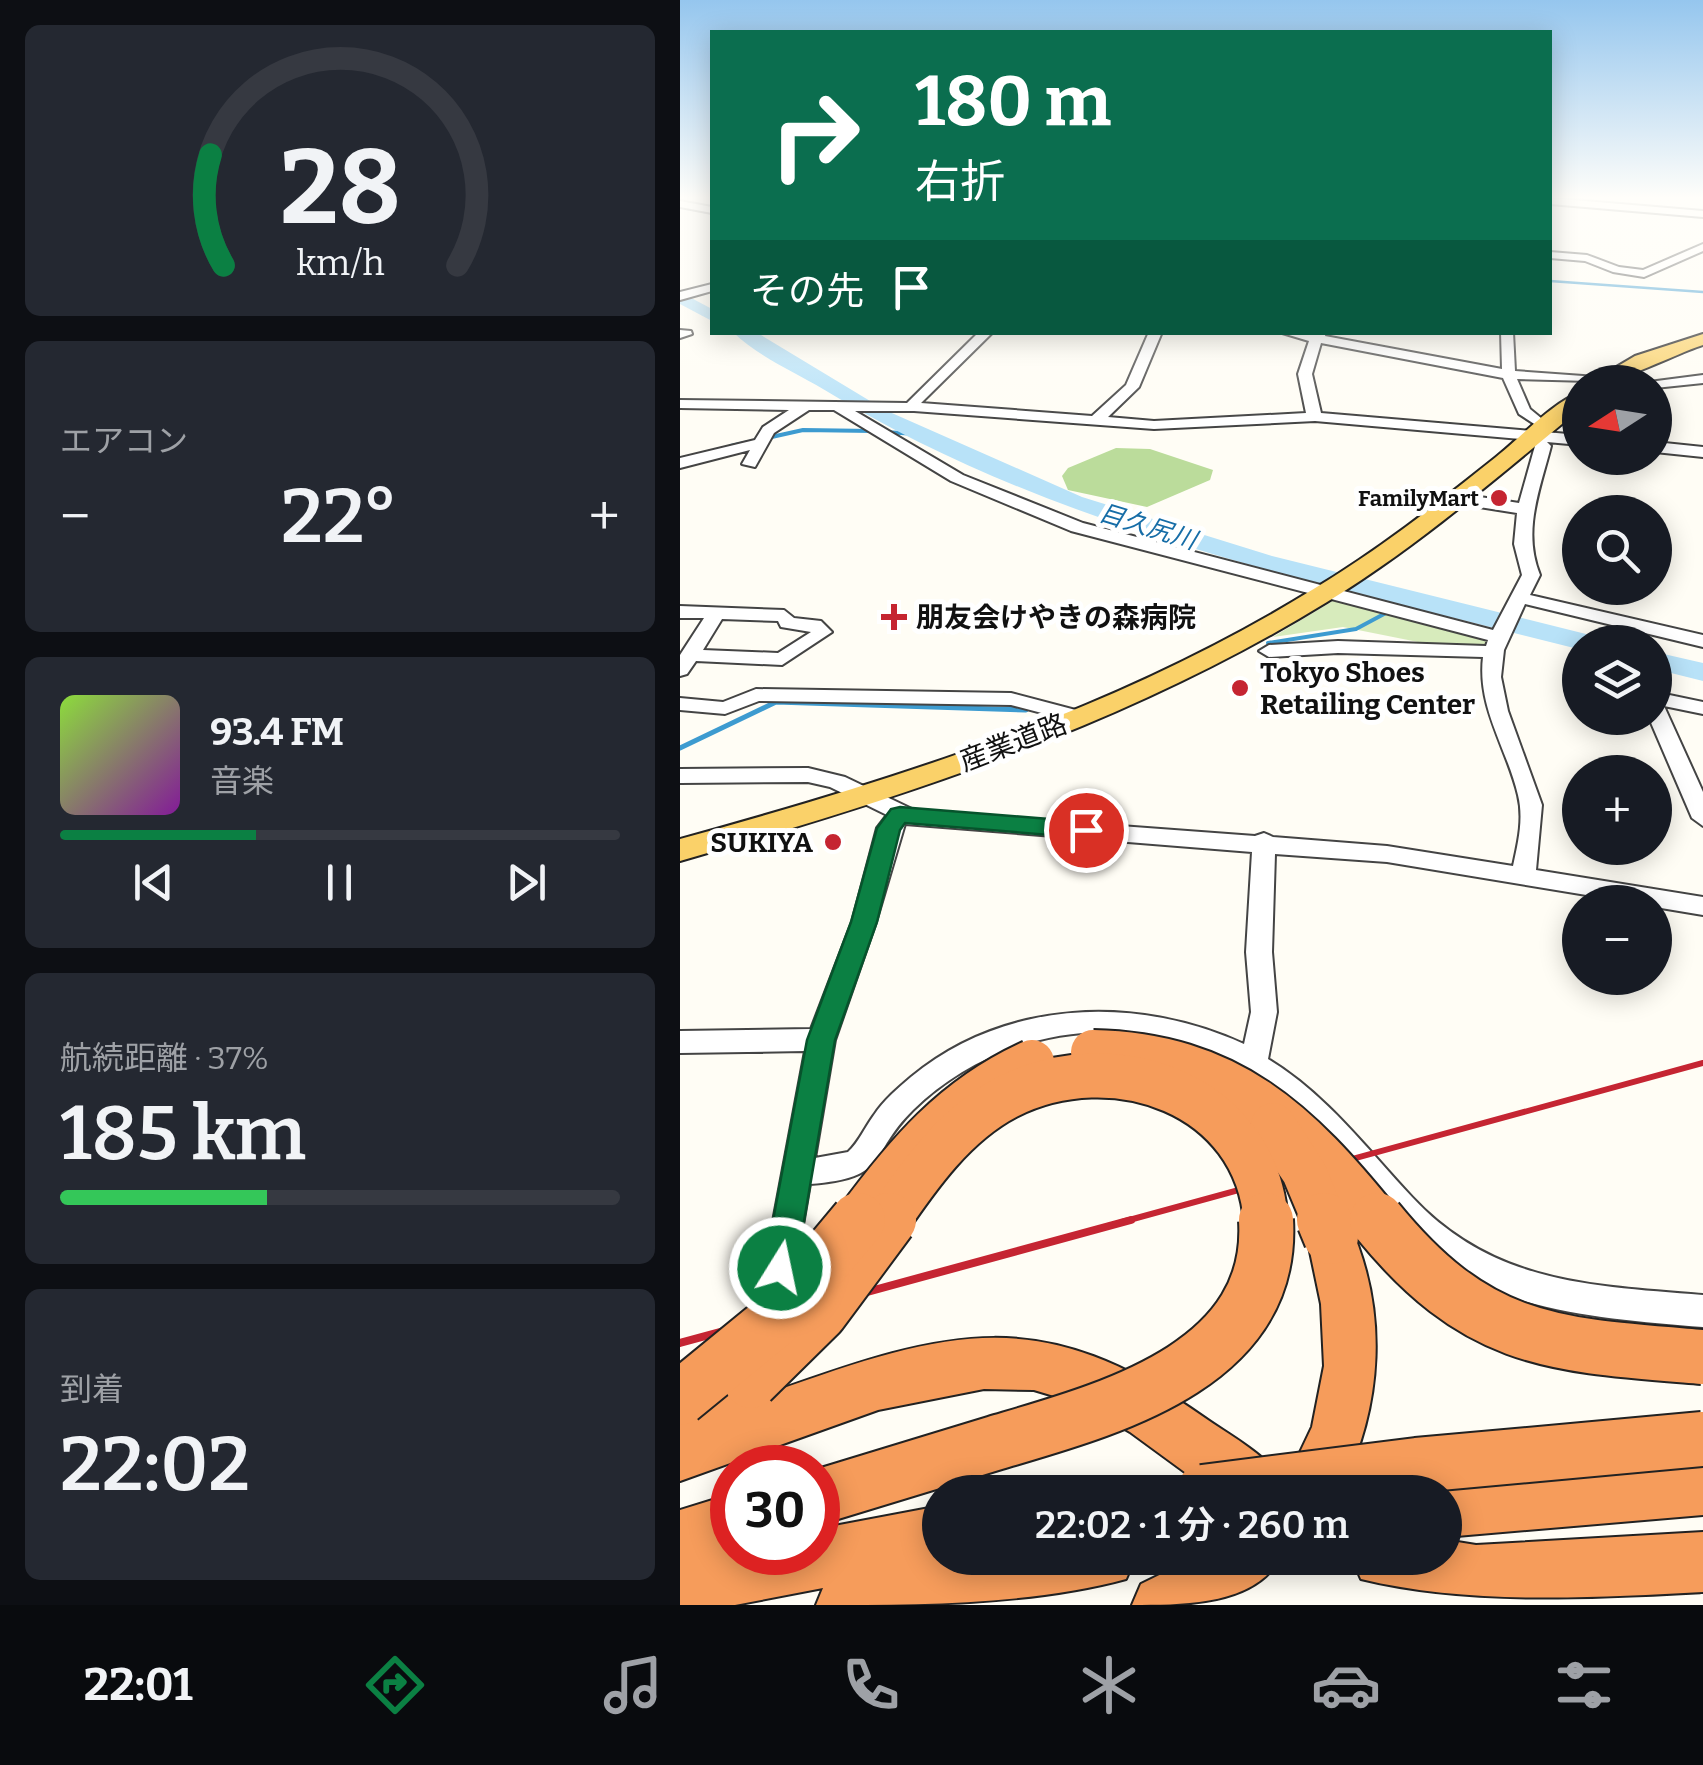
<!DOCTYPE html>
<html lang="ja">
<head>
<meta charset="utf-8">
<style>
  :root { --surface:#171b24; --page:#242831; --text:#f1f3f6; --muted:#9ea1a6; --line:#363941; --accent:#0b8043 }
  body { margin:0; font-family:Bitter,"Noto Sans JP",serif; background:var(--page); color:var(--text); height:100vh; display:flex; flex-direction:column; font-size:38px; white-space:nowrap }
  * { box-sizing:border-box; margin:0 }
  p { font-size:32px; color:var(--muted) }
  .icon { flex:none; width:55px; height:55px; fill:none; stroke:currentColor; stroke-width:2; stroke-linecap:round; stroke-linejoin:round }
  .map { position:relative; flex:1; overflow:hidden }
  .sheet { display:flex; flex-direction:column; gap:25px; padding:25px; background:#0d0f14; width:680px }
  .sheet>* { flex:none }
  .guide { position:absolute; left:30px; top:30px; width:842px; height:305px; border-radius:0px; box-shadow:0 5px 25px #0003; background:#0b6e4f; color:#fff; overflow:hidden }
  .needle { width:65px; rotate:258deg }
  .tools { position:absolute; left:882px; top:365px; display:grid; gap:20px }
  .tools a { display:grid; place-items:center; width:110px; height:110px; border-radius:50%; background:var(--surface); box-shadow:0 5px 25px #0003; font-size:50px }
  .speed { position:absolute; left:30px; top:1445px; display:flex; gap:20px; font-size:50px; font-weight:700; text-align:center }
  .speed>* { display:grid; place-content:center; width:130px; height:130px; border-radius:50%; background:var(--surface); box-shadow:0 5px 25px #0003; line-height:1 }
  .speed .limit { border:15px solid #d22; background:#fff; color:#111 }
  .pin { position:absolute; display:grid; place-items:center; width:85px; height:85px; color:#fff; margin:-42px; border:5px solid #fff; border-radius:50%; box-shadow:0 2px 10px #0007 }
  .me { position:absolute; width:110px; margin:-55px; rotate:10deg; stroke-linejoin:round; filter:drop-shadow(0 0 8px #0008) }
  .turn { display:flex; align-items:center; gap:35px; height:210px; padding:0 40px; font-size:45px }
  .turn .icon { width:130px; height:130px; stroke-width:2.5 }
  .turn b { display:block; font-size:70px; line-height:85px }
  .then { display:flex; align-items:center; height:95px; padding:0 40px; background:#0003; gap:20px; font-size:38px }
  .big { font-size:75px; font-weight:600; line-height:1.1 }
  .sheet .tile { flex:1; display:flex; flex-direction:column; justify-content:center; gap:15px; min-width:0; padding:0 35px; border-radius:15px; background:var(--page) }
  .sheet .dial { align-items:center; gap:0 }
  .dial svg { height:260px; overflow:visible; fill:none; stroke:var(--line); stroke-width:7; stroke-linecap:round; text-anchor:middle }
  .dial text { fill:var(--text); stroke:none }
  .song { display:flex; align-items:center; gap:30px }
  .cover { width:120px; height:120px; border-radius:15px; background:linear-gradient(135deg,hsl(90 70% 55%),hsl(290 70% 35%)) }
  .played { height:10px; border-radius:5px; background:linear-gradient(90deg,var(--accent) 35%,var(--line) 35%) }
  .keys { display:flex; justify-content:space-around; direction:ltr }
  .heat { display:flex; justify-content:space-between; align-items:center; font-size:55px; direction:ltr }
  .charge { height:15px; border-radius:8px; background:linear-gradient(90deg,#34c759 37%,var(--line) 0) }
  .trip { position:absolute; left:242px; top:1475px; width:540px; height:100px; border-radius:50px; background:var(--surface); box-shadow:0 5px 25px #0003; font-weight:600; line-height:100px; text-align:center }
  .menu { display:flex; height:160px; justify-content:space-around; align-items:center; background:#090b0e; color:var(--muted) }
  .menu .icon { width:70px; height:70px }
  .menu .current { color:var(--accent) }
  .menu b { font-size:45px; color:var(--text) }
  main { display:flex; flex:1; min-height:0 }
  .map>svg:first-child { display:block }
  .green { fill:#d7ebbc }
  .forest { fill:#bbdc9b }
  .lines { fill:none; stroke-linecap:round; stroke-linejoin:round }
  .stream-far2 { stroke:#3d9bd0; stroke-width:2.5 }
  .stream-far1 { stroke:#3d9bd0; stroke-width:4 }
  .stream { stroke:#3d9bd0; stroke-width:5 }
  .river { fill:#b8e2f8; fill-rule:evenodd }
  .minor-casing { stroke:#444; stroke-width:4 }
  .major-casing { stroke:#222; stroke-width:4 }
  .highway-casing { stroke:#222; stroke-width:4 }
  .minor { fill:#fff; fill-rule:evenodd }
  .major { fill:#fad169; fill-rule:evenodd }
  .highway { fill:#f69c5b; fill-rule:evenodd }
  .rail-far1 { stroke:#c52532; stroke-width:6 }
  .rail { stroke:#c52532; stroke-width:8 }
  .highway-bridge-far1-casing { stroke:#222; stroke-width:48; stroke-linecap:butt }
  .highway-bridge-casing { stroke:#222; stroke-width:58; stroke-linecap:butt }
  .highway-bridge-far1 { stroke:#f69c5b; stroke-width:44 }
  .highway-bridge { stroke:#f69c5b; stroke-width:54 }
  .route { fill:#0b8043; stroke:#07532c; stroke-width:2.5 }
  .poi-dot { fill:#c52532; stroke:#fff; stroke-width:4 }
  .labels { text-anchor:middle; stroke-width:10; stroke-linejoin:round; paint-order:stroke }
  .far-poi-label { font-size:22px; font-weight:bold; fill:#111; stroke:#fff; text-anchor:end }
  .far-water-label { font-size:25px; font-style:italic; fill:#166da7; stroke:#fff }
  .poi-label { font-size:28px; font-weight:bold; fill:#111; stroke:#fff; text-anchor:start }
  .street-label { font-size:28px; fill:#111; stroke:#fff }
</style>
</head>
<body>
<main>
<section class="sheet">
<div class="tile dial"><svg viewBox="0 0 100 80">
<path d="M14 69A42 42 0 1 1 86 69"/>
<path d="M14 69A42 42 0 0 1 10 35" stroke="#0b8043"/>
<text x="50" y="56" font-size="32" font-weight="700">28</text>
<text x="50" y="72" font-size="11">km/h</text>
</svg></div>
<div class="tile"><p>エアコン</p>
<div class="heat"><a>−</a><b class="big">22°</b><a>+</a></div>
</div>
<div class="tile">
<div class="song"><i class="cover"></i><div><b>93.4 FM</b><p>音楽</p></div></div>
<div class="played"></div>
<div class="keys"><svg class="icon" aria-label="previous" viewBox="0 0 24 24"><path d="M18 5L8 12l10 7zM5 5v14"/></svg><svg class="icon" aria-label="pause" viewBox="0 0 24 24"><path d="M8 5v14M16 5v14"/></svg><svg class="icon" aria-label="next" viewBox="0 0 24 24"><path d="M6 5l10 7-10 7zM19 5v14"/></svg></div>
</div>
<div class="tile"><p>航続距離 · 37%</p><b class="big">185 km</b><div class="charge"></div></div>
<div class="tile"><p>到着</p><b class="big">22:02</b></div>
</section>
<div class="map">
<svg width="1023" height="1605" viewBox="0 0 1023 1605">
  <rect width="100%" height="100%" fill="#fffdf5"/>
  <path class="green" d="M656 599 814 640 809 649 778 650 663 627 593 637Z"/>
  <path class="forest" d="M436 448 470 449 533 470 530 480 467 507 388 490 382 476 388 468Z"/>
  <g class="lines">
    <path class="stream-far2" d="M870 281 1023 292"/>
    <g class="stream-far1">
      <path d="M204 432 238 434"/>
      <path d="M51 446 123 430 193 431"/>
      <path d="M588 643 676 629 732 599"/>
    </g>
    <path class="stream" d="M0 748 96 702 346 710"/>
    <g class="river">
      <path d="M0 292 32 309V321L0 304Z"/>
      <path d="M53 332H76L205 410 402 497 592 556 914 636 918 642H900V649L894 648C638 583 371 529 143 389 114 372 77 356 53 332Z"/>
      <path d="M975 652 1023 663V681L975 669Z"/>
    </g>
    <g class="minor-casing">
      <g id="minor">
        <path d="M870 198 1023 211V217L870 204Z"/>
        <path d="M0 201 32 207V213L0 207Z"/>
        <path d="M1023 244V251L964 277 933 272 905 261 870 258V252L907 255 939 267 963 270Z"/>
        <path d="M32 284V291L0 300V292Z"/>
        <path d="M0 330 11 331 12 334 0 338Z"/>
        <path d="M299 332H313L241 403 412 416 446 385 469 332H482L459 387 428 417 474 421 626 413 618 374 629 341 599 332H646L645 336 822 369 821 332H833L835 371 945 379 947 382 837 379 850 409 872 427 865 431 839 414 823 378 641 343 632 374 641 413 900 435V445L867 442 871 446C860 489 842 531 860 575L850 595 1023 635V647L845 604 824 650 821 677 828 711 862 805 856 870 1023 897V915L975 907V902H949L707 862 595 854 592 952 597 1012 588 1059C646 1094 687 1149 732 1197 813 1284 913 1286 1023 1295V1327C931 1319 833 1314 755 1259 722 1236 698 1202 672 1171 608 1098 534 1033 432 1032 359 1030 285 1059 233 1110 187 1155 211 1178 130 1184L110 1301 106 1312 94 1317 82 1312 78 1301 125 1051 0 1053V1031L131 1029 172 922 197 828 207 815 150 787 128 782 0 783V769L128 768 165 777 236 811 575 836 584 833 593 837 707 846 833 866C838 843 844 819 838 795 827 748 797 708 803 657L658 653 589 657 579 651 589 645 658 641 806 646 808 640 391 531 271 481 154 410H129L94 433 75 467 62 464 70 450 0 468V458L75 440 83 427 109 410 0 408V400L227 403ZM175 411H234L474 429 635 421 851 440 855 446 839 503 774 493 766 498 774 503 837 513 834 544 842 575 813 630 403 523 283 475ZM225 824 572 852 566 952 571 1012 564 1044C457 995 325 999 231 1077 218 1088 204 1100 194 1115 185 1127 179 1142 168 1152L135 1158 155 1040 196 922Z"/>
        <path d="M1023 375V383L975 388V382H969Z"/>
        <path d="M975 442 1023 447V457L975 452Z"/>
        <path d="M0 606 104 610 114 618 141 621 152 632 102 665 16 661 7 674 0 676V655L24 618H0ZM42 619 98 621 101 627 131 632 98 653 23 650Z"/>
        <path d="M76 689 331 693 407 713 410 717 400 723 331 705 79 701 45 714 0 710V698L43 702Z"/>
        <path d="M975 692 1023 702V714L984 706 1023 792V826L1012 818 969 718H975Z"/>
      </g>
    </g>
    <g class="major-casing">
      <g id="major">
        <path d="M1023 334V345C992 355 940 384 911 382L955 356Z"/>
        <path d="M900 393V409C819 476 737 547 647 602 447 725 225 797 0 861V839C219 779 437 710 632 590 697 551 757 504 816 457 838 440 875 400 900 393Z"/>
      </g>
    </g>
    <g class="highway-casing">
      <g id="highway">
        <path d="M651 1215 668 1221C709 1310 703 1406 660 1492H532L450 1432 404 1405 354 1390 304 1389 198 1410 0 1481V1398L71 1354 90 1362 98 1381 93 1392C270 1329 362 1302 525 1418 550 1436 592 1457 604 1486L632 1427 644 1366 641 1304 627 1237 634 1221Z"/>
        <path d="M1023 1459V1515L765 1537V1492H743L765 1479Z"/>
        <path d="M52 1494V1552H138V1529L260 1506V1558H455L446 1579C351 1605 237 1605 136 1605L143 1588 55 1605H0V1510Z"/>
        <path d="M1023 1532V1592C912 1598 787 1605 681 1579L672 1558H765V1540L796 1545Z"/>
        <path d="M514 1558H600C575 1605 505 1605 452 1605L461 1584Z"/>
      </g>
    </g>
    <use href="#minor" class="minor"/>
    <use href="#major" class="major"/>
    <use href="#highway" class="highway"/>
    <path class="rail-far1" d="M442 1222 1023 1063"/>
    <path class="rail" d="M0 1343 451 1220"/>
    <g class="highway-bridge-far1-casing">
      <g id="highway-bridge-far1">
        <path d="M413 1052C549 1055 618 1122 699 1222"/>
        <path d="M593 1125 624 1172 645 1222"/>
        <path d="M176 1222C226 1154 274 1097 352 1062"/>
        <path d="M207 1222C239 1175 275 1124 327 1097 433 1043 577 1093 586 1222"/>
      </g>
    </g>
    <g class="highway-bridge-casing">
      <g id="highway-bridge">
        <path d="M644 1220 651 1237"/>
        <path d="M697 1220C798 1344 873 1345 1023 1357"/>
        <path d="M71 1381 140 1313 209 1220"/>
        <path d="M0 1398 93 1322 178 1220"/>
        <path d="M523 1492 737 1465 1023 1439"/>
        <path d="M138 1497C197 1479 256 1461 315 1443 426 1410 595 1367 586 1220"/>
      </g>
    </g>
    <use href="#highway-bridge-far1" class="highway-bridge-far1"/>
    <use href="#highway-bridge" class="highway-bridge"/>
  </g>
  <linearGradient id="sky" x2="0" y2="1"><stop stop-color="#95c6ee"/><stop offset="0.47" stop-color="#fffefa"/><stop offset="1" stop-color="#fffefa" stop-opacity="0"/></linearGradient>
  <rect width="1023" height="421" fill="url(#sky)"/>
  <path class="route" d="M220 807 406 822 417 830 406 838 225 823 220 830 197 922 155 1040 116 1268 112 1279 100 1284 89 1279 84 1268 127 1040 171 922 197 828 211 809Z"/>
  <g class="poi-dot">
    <circle cx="819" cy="498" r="10"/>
    <path d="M209 602h10v10h10v10h-10v10h-10v-10h-10v-10h10z"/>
    <circle cx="560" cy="688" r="10"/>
    <circle cx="153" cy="842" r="10"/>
  </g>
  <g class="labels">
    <g class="far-poi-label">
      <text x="799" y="506">FamilyMart</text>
    </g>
    <g class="far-water-label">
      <text transform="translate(468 526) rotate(17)" y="9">目久尻川</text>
    </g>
    <g class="poi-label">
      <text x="236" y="627">朋友会けやきの森病院</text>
      <text x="580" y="682">Tokyo Shoes<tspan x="580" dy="32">Retailing Center</tspan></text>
      <text x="133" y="852" text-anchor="end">SUKIYA</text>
    </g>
    <g class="street-label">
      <text transform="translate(333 742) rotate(-21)" y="10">産業道路</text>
    </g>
  </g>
</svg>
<div class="tools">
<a><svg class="needle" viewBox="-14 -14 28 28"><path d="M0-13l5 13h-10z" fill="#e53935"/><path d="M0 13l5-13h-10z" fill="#9ea1a6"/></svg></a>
<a><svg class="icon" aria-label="search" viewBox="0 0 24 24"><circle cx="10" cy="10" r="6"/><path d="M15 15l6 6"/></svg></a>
<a><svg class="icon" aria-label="layers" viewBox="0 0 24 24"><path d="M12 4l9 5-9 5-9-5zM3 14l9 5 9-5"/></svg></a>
<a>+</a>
<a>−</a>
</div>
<div class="speed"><div class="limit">30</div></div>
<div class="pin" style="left:406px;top:830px;background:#d93025"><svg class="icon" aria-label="arrive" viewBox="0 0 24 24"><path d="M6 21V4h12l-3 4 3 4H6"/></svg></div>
<svg class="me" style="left:100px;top:1268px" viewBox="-20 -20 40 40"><circle r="17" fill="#0b8043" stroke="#fff" stroke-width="3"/><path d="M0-11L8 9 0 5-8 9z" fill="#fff"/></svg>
<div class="trip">22:02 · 1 分 · 260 m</div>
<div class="guide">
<div class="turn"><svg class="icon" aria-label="right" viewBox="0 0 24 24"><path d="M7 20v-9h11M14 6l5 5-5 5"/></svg><div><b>180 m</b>右折</div></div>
<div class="then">その先<svg class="icon" aria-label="arrive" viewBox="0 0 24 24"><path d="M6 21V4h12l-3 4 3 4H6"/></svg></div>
</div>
</div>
</main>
<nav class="menu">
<b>22:01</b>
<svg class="icon current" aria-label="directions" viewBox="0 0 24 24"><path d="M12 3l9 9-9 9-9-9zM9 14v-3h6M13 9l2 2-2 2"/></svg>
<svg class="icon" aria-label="music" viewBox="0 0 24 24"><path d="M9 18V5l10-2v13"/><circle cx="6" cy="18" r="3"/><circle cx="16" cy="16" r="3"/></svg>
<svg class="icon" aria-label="phone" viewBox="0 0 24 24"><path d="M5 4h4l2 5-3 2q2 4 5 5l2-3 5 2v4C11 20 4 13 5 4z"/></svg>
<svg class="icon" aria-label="climate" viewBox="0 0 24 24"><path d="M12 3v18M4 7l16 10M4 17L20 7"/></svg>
<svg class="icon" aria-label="car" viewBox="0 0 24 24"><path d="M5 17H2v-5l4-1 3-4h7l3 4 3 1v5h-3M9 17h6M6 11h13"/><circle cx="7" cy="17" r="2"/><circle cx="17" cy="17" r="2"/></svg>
<svg class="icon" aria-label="filters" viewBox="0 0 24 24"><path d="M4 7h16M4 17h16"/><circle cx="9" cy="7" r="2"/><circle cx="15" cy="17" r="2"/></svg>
</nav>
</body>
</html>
